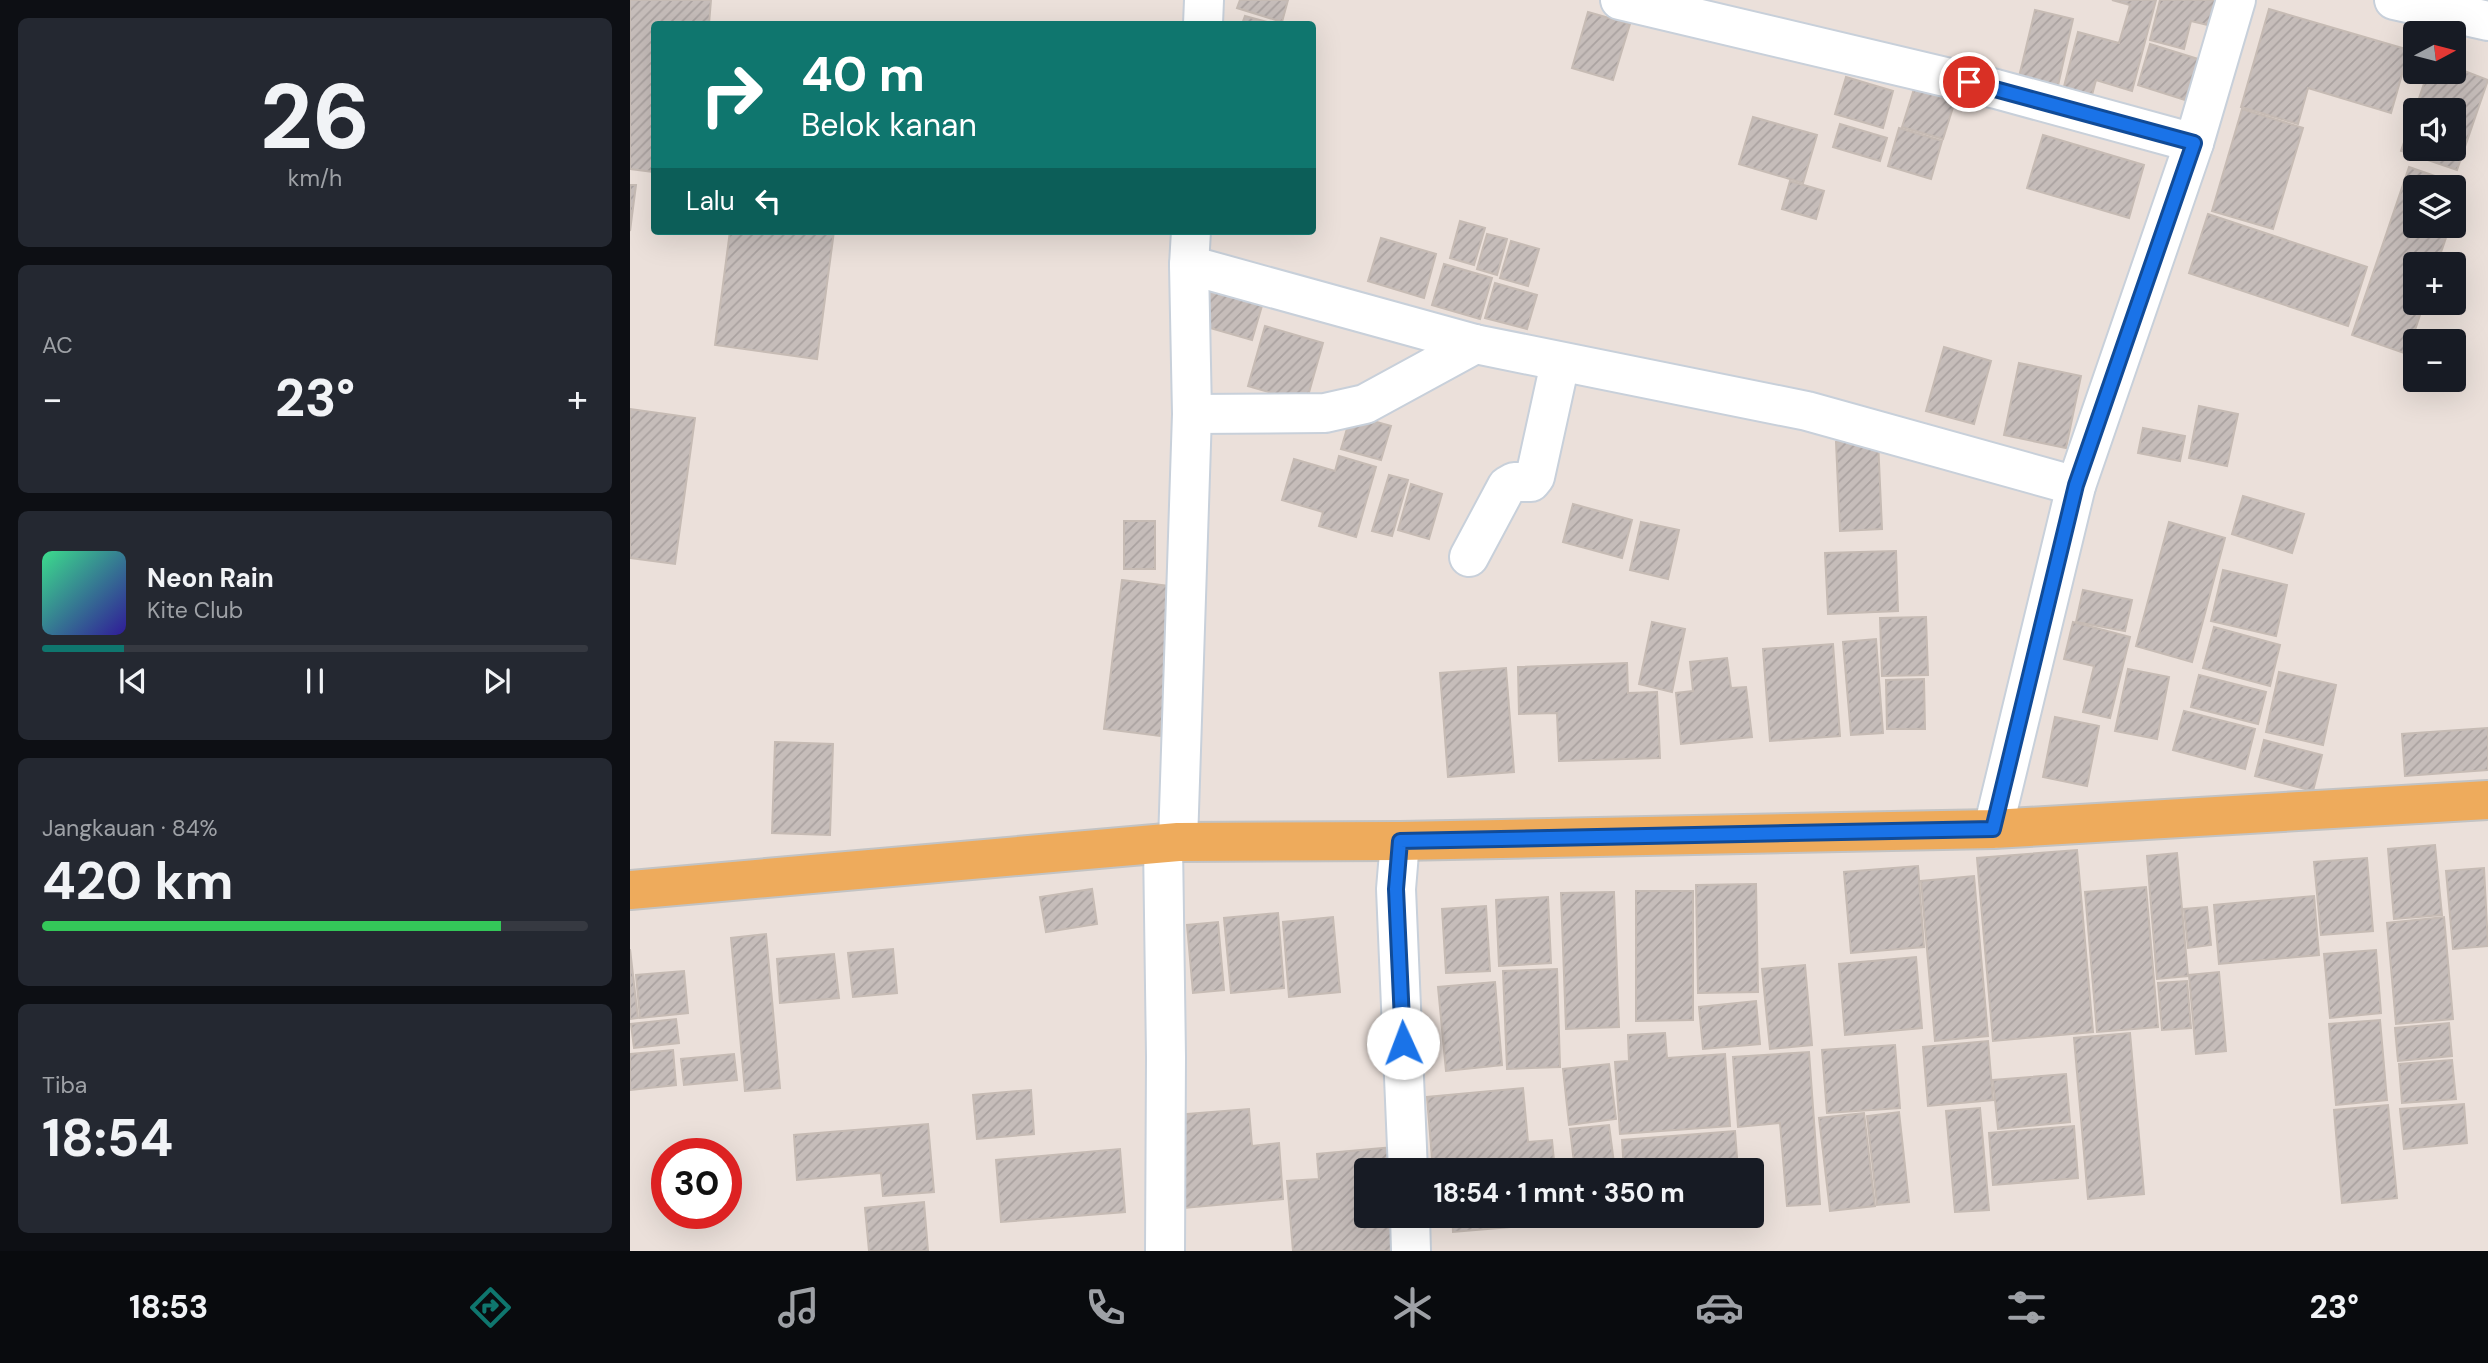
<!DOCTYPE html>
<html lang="id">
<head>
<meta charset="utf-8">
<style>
  :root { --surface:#171b24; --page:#242831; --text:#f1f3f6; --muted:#9ea1a6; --line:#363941; --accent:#0f766e }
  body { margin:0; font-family:"DM Sans",sans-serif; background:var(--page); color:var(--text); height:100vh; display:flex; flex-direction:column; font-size:26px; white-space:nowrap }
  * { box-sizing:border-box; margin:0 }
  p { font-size:23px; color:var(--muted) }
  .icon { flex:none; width:38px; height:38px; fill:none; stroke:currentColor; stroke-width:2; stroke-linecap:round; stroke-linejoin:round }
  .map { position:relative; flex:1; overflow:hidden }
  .sheet { display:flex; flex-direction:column; gap:18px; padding:18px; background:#0d0f14; width:630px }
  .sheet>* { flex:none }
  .banner { position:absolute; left:21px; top:21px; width:665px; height:214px; border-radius:7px; box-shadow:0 7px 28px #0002; background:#0f766e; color:#fff; overflow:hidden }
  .needle { width:46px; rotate:83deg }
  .buttons { position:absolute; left:1773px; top:21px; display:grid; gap:14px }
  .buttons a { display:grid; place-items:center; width:63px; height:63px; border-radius:7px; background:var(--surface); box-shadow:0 7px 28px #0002; font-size:35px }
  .speed { position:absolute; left:21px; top:1138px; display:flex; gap:14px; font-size:35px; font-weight:700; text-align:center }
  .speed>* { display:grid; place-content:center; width:91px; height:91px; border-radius:50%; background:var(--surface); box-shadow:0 7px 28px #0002; line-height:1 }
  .speed .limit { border:10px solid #d22; background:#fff; color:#111 }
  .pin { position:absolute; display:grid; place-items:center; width:60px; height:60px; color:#fff; margin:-30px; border:4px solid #fff; border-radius:50%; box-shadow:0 2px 7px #0007 }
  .me { position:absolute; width:77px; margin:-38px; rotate:358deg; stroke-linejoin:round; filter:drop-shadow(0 0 5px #0008) }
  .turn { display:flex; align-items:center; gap:24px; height:147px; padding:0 35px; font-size:32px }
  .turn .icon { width:91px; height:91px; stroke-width:2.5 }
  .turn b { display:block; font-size:49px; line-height:60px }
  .then { display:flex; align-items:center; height:66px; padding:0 35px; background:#0003; gap:14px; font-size:26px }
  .big { font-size:52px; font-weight:700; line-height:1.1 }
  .sheet .widget { flex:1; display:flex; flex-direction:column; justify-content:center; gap:10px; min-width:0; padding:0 24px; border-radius:10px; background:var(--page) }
  .sheet .dial { align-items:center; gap:0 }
  .dial b { font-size:91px; line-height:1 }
  .song { display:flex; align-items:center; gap:21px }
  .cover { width:84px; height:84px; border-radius:10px; background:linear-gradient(135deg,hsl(150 70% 55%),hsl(250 70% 35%)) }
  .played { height:7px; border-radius:4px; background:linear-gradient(90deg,var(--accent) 15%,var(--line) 15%) }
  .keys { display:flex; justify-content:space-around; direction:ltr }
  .heat { display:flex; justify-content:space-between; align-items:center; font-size:38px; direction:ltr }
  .charge { height:10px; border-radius:5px; background:linear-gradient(90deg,#34c759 84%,var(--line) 0) }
  .trip { position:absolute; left:724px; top:1158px; width:410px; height:70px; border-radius:7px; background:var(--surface); box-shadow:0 7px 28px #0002; font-weight:700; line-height:70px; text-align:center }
  .menu { display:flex; height:112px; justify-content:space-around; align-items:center; background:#090b0e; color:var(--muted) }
  .menu .icon { width:49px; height:49px }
  .menu .active { color:var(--accent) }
  .menu b { font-size:32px; color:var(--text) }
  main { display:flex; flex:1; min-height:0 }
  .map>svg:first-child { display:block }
  .building { fill:url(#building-hatch); stroke:#c6bbb4; stroke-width:2 }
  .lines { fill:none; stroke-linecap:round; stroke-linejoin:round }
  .minor-casing { stroke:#c8d0da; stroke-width:42 }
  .major-casing { stroke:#c3c3c3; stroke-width:42 }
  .minor { stroke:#fff; stroke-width:38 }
  .major { stroke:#eeab5c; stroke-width:38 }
  .route-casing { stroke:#114b97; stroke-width:18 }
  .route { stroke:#1a73e8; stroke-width:12 }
</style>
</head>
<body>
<main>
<section class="sheet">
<div class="widget dial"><b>26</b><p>km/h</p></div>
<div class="widget"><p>AC</p>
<div class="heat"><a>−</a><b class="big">23°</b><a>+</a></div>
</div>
<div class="widget">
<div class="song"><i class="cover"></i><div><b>Neon Rain</b><p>Kite Club</p></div></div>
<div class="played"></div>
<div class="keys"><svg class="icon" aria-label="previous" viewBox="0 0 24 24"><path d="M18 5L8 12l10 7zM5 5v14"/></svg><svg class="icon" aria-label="pause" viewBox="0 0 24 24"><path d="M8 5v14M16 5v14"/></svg><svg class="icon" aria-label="next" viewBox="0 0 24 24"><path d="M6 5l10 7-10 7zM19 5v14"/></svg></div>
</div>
<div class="widget"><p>Jangkauan · 84%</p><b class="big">420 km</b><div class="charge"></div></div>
<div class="widget"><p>Tiba</p><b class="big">18:54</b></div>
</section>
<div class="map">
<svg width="1858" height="1251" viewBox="0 0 1858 1251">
  <defs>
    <pattern id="building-hatch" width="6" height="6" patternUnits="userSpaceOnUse" patternTransform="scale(1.75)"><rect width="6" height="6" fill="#c6bdba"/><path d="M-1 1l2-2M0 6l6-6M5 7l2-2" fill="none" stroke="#aaa2a0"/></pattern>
  </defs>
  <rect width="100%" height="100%" fill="#ebe0da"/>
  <g class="building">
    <path d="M0 0H81L79 24H24V172L0 169Z"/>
    <path d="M610 0H658L652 22 607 8Z"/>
    <path d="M1482 0H1526L1502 91 1466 80 1458 110 1430 102 1448 32 1489 43 1500 5Z"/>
    <path d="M1530 0H1589L1582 26 1561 21 1554 49 1520 40Z"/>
    <path d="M1639 9 1779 50 1761 113 1678 88 1668 124 1611 107Z"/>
    <path d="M1405 10 1443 19 1427 90 1388 81Z"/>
    <path d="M958 12 1000 24 983 80 942 68Z"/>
    <path d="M615 16 645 24H612Z"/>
    <path d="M1520 44 1568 59 1555 100 1508 85Z"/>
    <path d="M1824 67 1858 80 1827 170 1771 151 1785 111V149H1824V110H1785L1798 72H1824Z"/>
    <path d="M1216 77 1263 91 1253 128 1205 114Z"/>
    <path d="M1284 89 1325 101 1313 139 1272 127Z"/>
    <path d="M1612 109 1673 128 1643 229 1582 211Z"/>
    <path d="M1123 117 1187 135 1173 183 1109 164Z"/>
    <path d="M1210 124 1257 138 1250 161 1203 147Z"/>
    <path d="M1269 128 1312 141 1301 179 1258 166Z"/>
    <path d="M1413 135 1514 165 1499 218 1397 188Z"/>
    <path d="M1779 167 1834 186 1824 216V187H1785V226H1820L1807 264H1785V303H1794L1777 354 1722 335Z"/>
    <path d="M1160 181 1194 191 1186 219 1152 209Z"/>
    <path d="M0 185H6L0 231Z"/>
    <path d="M1578 214 1737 267 1718 326 1559 273Z"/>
    <path d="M830 221 855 228 844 265 820 258Z"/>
    <path d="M100 231H204L187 359 85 345Z"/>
    <path d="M857 234 877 239 867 275 847 269Z"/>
    <path d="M751 238 806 254 794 298 738 281Z"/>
    <path d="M881 241 909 249 898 286 870 278Z"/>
    <path d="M814 264 862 278 850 319 802 305Z"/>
    <path d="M584 277 636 292 622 340 570 325Z"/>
    <path d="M865 283 907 295 897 329 855 318Z"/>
    <path d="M635 326 693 343 676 403 618 386Z"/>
    <path d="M1314 347 1361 361 1344 424 1296 411Z"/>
    <path d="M1389 363 1451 376 1436 448 1374 435Z"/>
    <path d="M1569 406 1608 414 1597 466 1559 458Z"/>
    <path d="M0 409 65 418 45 564 0 558Z"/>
    <path d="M721 415 761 426 751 460 711 449Z"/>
    <path d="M1513 428 1555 436 1550 461 1508 453Z"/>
    <path d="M1248 440 1252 529 1210 531 1206 442Z"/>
    <path d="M709 456 746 467 726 537 689 526 693 512 652 500 664 459 705 471Z"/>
    <path d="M759 475 778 480 762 536 742 531Z"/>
    <path d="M781 484 812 494 799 539 768 530Z"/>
    <path d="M1613 496 1674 514 1662 553 1602 534Z"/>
    <path d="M943 504 1002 520 992 558 933 542Z"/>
    <rect x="494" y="521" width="31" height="48"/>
    <path d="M1011 522 1049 530 1038 579 1000 570Z"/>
    <path d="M1539 522 1595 538 1562 662 1506 646Z"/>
    <path d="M1266 551 1268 611 1198 614 1195 553Z"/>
    <path d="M1593 570 1657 585 1646 636 1581 621Z"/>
    <path d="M492 580 548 587 530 736 474 729Z"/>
    <path d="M1453 590 1502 600 1495 631 1446 622Z"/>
    <path d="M1296 617 1298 675 1252 676 1250 618Z"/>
    <path d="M1022 622 1055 629 1042 692 1009 684Z"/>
    <path d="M1443 622 1500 637 1480 718 1453 712 1464 666 1434 659Z"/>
    <path d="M1584 627 1650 645 1640 686 1573 668Z"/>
    <path d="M1246 639 1253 733 1221 735 1213 642Z"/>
    <path d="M1203 644 1210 736 1140 741 1133 649Z"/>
    <path d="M1097 658 1101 688 1116 687 1122 737 1051 744 1046 693 1063 691 1060 662Z"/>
    <path d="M997 663 998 693 1027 692 1030 758 929 761 927 713 889 714 888 667Z"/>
    <path d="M876 668 884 772 818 777 810 673Z"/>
    <path d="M1498 669 1539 677 1527 739 1485 731Z"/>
    <path d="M1649 672 1706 685 1693 745 1636 732Z"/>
    <path d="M1569 675 1636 692 1628 724 1561 707Z"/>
    <path d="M1294 679 1295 729H1257L1256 680Z"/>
    <path d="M1554 711 1625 729 1615 769 1543 750Z"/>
    <path d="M1425 717 1469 726 1457 786 1413 777Z"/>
    <path d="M1858 728V770L1775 776 1772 734Z"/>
    <path d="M1634 740 1692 755 1683 791 1625 776Z"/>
    <path d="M145 742 203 744 200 835 142 833Z"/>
    <path d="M1805 845 1812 915 1764 919 1758 849Z"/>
    <path d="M1447 850 1463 1032 1363 1041 1347 858Z"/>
    <path d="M1547 853 1558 976 1527 979 1517 856Z"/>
    <path d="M1737 858 1743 931 1691 935 1684 862Z"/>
    <path d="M1288 866 1294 947 1221 953 1214 872Z"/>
    <path d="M1854 868 1858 946 1823 949 1816 871Z"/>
    <path d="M1344 876 1358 1036 1305 1041 1291 881Z"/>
    <path d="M1126 884 1128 992 1068 993 1066 885Z"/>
    <path d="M1516 887 1528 1027 1467 1032 1455 892Z"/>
    <path d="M462 889 467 924 416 932 410 897Z"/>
    <path d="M1006 891H1063V1020L1006 1021Z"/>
    <path d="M984 892 989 1027 936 1029 931 893Z"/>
    <path d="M1684 896 1689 955 1589 964 1584 905Z"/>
    <path d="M918 897 921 963 869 966 866 900Z"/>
    <path d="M856 906 860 971 816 973 812 909Z"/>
    <path d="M1577 907 1581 945 1558 948 1554 909Z"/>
    <path d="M648 913 654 988 601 993 594 918Z"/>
    <path d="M703 917 710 992 659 997 653 922Z"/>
    <path d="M1814 917 1823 1019 1766 1024 1757 923Z"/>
    <path d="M588 922 594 990 563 993 557 925Z"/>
    <path d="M136 934 150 1088 115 1091 101 938Z"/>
    <path d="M0 949 8 1018 0 1019Z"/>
    <path d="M263 949 267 993 223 997 218 953Z"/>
    <path d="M1746 950 1751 1013 1700 1018 1694 954Z"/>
    <path d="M204 954 209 998 150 1003 147 959Z"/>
    <path d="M1286 957 1292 1028 1215 1035 1209 964Z"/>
    <path d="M1175 965 1182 1045 1140 1049 1132 969Z"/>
    <path d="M927 969 930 1067 877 1069 873 971Z"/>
    <path d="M54 971 58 1013 10 1018 6 975Z"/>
    <path d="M1589 972 1596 1051 1566 1054 1559 975Z"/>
    <path d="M1557 981 1561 1028 1532 1030 1528 983Z"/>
    <path d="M865 982 872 1065 816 1071 808 987Z"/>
    <path d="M1126 1001 1130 1044 1073 1049 1069 1007Z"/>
    <path d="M46 1019 49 1043 4 1048 1 1024Z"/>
    <path d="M1750 1020 1757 1100 1706 1105 1699 1024Z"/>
    <path d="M1819 1023 1822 1056 1768 1061 1765 1028Z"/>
    <path d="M1035 1033 1037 1058 1095 1054 1100 1126 990 1134 985 1062 999 1061 998 1035Z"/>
    <path d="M1500 1033 1514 1194 1458 1199 1444 1038Z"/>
    <path d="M1358 1041 1363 1100 1298 1106 1293 1047Z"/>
    <path d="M1265 1045 1270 1108 1197 1113 1192 1050Z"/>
    <path d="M43 1050 46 1085 0 1090V1054Z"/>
    <path d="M1179 1052 1190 1204 1157 1206 1150 1123 1108 1127 1103 1057Z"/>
    <path d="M104 1054 107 1080 54 1085 51 1059Z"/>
    <path d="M1822 1060 1826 1099 1772 1103 1769 1064Z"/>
    <path d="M979 1064 986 1119 939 1125 933 1069Z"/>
    <path d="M1436 1074 1440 1122 1368 1129 1363 1080Z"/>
    <path d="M893 1088 898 1142 922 1140 925 1171H803L797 1097Z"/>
    <path d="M401 1090 404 1134 347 1139 343 1095Z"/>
    <path d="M1834 1104 1837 1143 1774 1149 1770 1109Z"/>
    <path d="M1758 1105 1767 1198 1712 1203 1704 1110Z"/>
    <path d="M1350 1108 1359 1210 1325 1212 1316 1111Z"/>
    <path d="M619 1109 622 1146 649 1143 653 1199 554 1208 545 1115Z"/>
    <path d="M1269 1112 1279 1202 1247 1205 1237 1116Z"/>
    <path d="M1234 1113 1245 1206 1200 1211 1189 1118Z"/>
    <path d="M298 1124 304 1192 253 1196 251 1173 167 1180 164 1135Z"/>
    <path d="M979 1125 985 1171H945L940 1129Z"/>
    <path d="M1444 1126 1448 1178 1363 1185 1359 1133Z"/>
    <path d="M1105 1131 1108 1171H994L992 1140Z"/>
    <path d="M763 1147 765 1171H737V1216H769L772 1251H663L657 1181 689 1179 687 1154Z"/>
    <path d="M490 1149 495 1212 371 1222 366 1160Z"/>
    <path d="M294 1202 298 1251H239L235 1208Z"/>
    <path d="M822 1216H976V1219L823 1232Z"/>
  </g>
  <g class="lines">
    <g class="minor-casing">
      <g id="minor">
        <path d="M990 0 1366 89 1564 143"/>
        <path d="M1764 0 1858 21"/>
        <path d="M573 24 574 0"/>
        <path d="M559 265 845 344 1177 411 1446 486"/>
        <path d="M562 414 695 413 735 404 845 344"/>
        <path d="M839 557 877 486 884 482H901L905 477 930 363"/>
        <path d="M1363 829 1446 486 1564 143 1606 0"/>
        <path d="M770 841 766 889 778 1171"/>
        <path d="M548 842 562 414 559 265 561 231"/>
        <path d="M533 844 536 1057 535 1251"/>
        <path d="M780 1216 781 1251"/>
      </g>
    </g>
    <g class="major-casing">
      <path id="major" d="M0 890 548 842 770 841 1363 829 1858 800"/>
    </g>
    <use href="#minor" class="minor"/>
    <use href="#major" class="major"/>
  </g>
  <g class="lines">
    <g class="route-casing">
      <path id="route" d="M773 1043 766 889 770 841 1363 829 1446 485 1564 143 1339 82"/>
    </g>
    <use href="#route" class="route"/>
  </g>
</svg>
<div class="buttons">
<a><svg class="needle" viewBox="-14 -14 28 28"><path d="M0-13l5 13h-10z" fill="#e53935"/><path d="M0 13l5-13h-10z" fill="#9ea1a6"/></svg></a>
<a><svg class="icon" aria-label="sound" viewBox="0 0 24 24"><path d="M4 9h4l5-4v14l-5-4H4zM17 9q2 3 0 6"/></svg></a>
<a><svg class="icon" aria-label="layers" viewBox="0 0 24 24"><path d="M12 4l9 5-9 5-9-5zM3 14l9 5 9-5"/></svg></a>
<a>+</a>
<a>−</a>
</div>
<div class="speed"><div class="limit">30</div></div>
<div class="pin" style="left:1339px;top:82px;background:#d93025"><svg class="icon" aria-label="arrive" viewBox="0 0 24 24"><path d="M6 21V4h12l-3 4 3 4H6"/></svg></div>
<svg class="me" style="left:773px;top:1043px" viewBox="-20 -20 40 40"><circle r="19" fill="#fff"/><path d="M0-13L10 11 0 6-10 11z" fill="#1a73e8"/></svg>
<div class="trip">18:54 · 1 mnt · 350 m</div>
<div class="banner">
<div class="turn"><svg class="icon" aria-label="right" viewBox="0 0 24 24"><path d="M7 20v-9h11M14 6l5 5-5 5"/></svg><div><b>40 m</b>Belok kanan</div></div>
<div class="then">Lalu<svg class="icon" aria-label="left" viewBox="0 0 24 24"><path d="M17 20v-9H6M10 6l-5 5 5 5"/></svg></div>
</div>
</div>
</main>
<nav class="menu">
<b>18:53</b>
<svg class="icon active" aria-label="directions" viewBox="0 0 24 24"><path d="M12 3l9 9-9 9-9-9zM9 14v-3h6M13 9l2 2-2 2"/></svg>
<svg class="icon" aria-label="music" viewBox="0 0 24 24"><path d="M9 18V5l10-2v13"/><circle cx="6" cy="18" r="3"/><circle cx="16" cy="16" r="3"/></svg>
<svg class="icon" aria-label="phone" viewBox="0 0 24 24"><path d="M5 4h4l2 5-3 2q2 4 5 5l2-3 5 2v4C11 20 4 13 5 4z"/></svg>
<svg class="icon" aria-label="climate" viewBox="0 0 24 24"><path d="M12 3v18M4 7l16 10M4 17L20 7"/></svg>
<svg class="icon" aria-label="car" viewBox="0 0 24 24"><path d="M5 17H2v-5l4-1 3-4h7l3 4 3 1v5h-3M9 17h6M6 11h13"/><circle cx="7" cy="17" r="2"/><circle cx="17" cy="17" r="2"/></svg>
<svg class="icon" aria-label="filters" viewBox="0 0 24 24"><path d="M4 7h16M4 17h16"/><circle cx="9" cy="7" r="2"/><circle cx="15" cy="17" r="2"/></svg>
<b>23°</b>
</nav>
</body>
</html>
